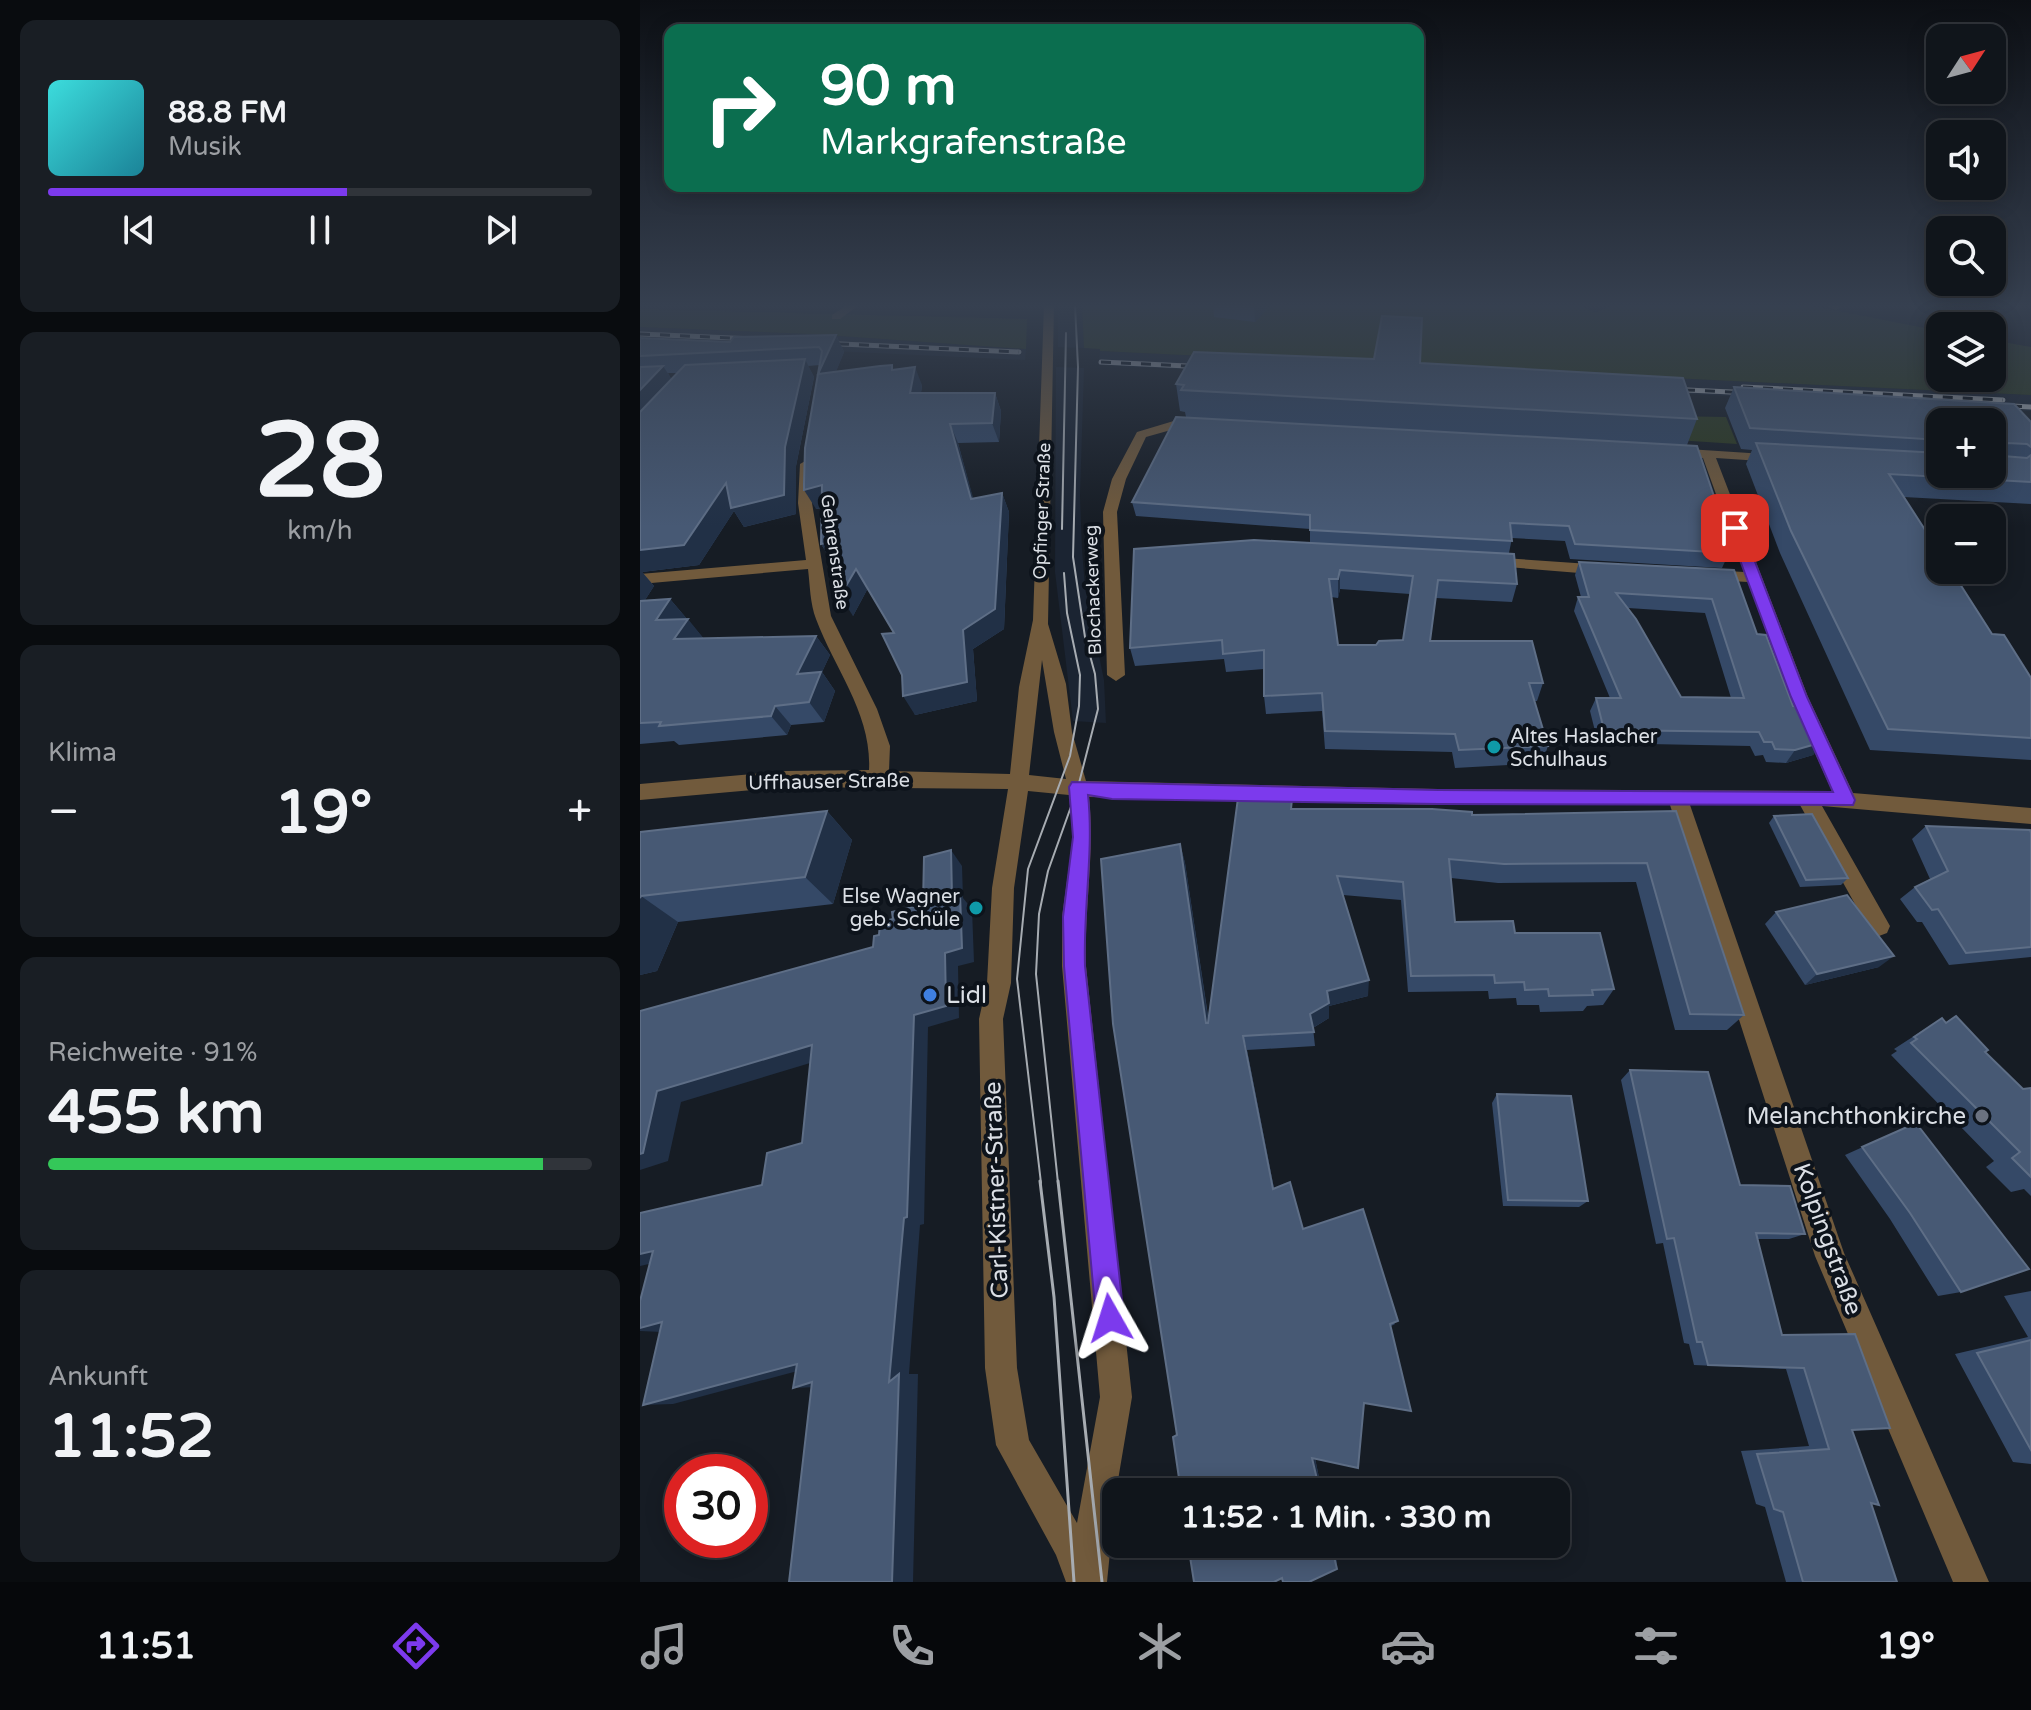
<!DOCTYPE html>
<html lang="de">
<head>
<meta charset="utf-8">
<style>
  :root { --surface:#10151b; --page:#191e24; --text:#f1f3f6; --muted:#9c9fa3; --line:#30343a; --accent:#7c3aed }
  body { margin:0; font-family:"Varela Round",sans-serif; background:var(--page); color:var(--text); height:100vh; display:flex; flex-direction:column; font-size:30px; white-space:nowrap }
  * { box-sizing:border-box; margin:0 }
  p { font-size:26px; color:var(--muted) }
  .icon { flex:none; width:44px; height:44px; fill:none; stroke:currentColor; stroke-width:2; stroke-linecap:round; stroke-linejoin:round }
  .map { position:relative; flex:1; overflow:hidden }
  .panel { display:flex; flex-direction:column; gap:20px; padding:20px; background:#090c0f; width:640px }
  .panel>* { flex:none }
  .guide { position:absolute; left:24px; top:24px; width:760px; height:168px; border-radius:16px; box-shadow:0 4px 20px #0003,0 0 0 2px var(--line); background:#0b6e4f; color:#fff; overflow:hidden }
  .needle { width:52px; rotate:54deg }
  .controls { position:absolute; left:1286px; top:24px; display:grid; gap:16px }
  .controls a { display:grid; place-items:center; width:80px; height:80px; border-radius:16px; background:var(--surface); box-shadow:0 4px 20px #0003,0 0 0 2px var(--line); font-size:40px }
  .speed { position:absolute; left:24px; top:1454px; display:flex; gap:16px; font-size:40px; font-weight:700; text-align:center }
  .speed>* { display:grid; place-content:center; width:104px; height:104px; border-radius:50%; background:var(--surface); box-shadow:0 4px 20px #0003,0 0 0 2px var(--line); line-height:1 }
  .speed .limit { border:12px solid #d22; background:#fff; color:#111 }
  .pin { position:absolute; display:grid; place-items:center; width:68px; height:68px; color:#fff; margin:-34px; border-radius:16px; box-shadow:0 4px 12px #0006 }
  .me { position:absolute; width:88px; margin:-44px; rotate:354deg; stroke-linejoin:round; filter:drop-shadow(0 0 6px #0008) }
  .turn { display:flex; align-items:center; gap:28px; height:168px; padding:0 24px; font-size:36px }
  .turn .icon { width:104px; height:104px; stroke-width:2.5 }
  .turn b { display:block; font-size:56px; line-height:68px }
  .big { font-size:60px; font-weight:700; line-height:1.1 }
  .panel .card { flex:1; display:flex; flex-direction:column; justify-content:center; gap:12px; min-width:0; padding:0 28px; border-radius:16px; background:var(--page) }
  .panel .dial { align-items:center; gap:0 }
  .dial b { font-size:104px; line-height:1 }
  .song { display:flex; align-items:center; gap:24px }
  .cover { width:96px; height:96px; border-radius:12px; background:linear-gradient(135deg,hsl(180 70% 55%),hsl(190 70% 35%)) }
  .played { height:8px; border-radius:4px; background:linear-gradient(90deg,var(--accent) 55%,var(--line) 55%) }
  .keys { display:flex; justify-content:space-around; direction:ltr }
  .heat { display:flex; justify-content:space-between; align-items:center; font-size:44px; direction:ltr }
  .charge { height:12px; border-radius:6px; background:linear-gradient(90deg,#34c759 91%,var(--line) 0) }
  .trip { position:absolute; left:462px; top:1478px; width:468px; height:80px; border-radius:16px; background:var(--surface); box-shadow:0 4px 20px #0003,0 0 0 2px var(--line); font-weight:700; line-height:80px; text-align:center }
  .dock { display:flex; height:128px; justify-content:space-around; align-items:center; background:#06080b; color:var(--muted) }
  .dock .icon { width:56px; height:56px }
  .dock .current { color:var(--accent) }
  .dock b { font-size:36px; color:var(--text) }
  main { display:flex; flex:1; min-height:0 }
  .map>svg:first-child { display:block }
  .built { fill:#1b2432 }
  .green { fill:#2d3a1f }
  .lines { fill:none; stroke-linecap:round; stroke-linejoin:round }
  .minor { fill:#715a3c; fill-rule:evenodd }
  .tram-far1 { stroke:#a7acb2; stroke-width:2 }
  .tram { stroke:#a7acb2; stroke-width:3 }
  .rail-casing { stroke:#a7acb2; stroke-width:5 }
  .rail { stroke:#0d131b; stroke-width:3; stroke-dasharray:10; stroke-linecap:butt }
  .wall { fill:#354967; fill-rule:evenodd }
  .shaded-wall { fill:#213046 }
  .building { fill:#475974; stroke:#5e6e86; stroke-width:2; fill-rule:evenodd }
  .route { fill:#7c3aed; stroke:#51269a; stroke-width:2 }
  .culture-dot { fill:#0f9aa8; stroke:#0d131b; stroke-width:3 }
  .shop-dot { fill:#3f7fe0; stroke:#0d131b; stroke-width:3 }
  .worship-dot { fill:#6b7280; stroke:#0d131b; stroke-width:3 }
  .labels { text-anchor:middle; stroke-width:8; stroke-linejoin:round; paint-order:stroke }
  .far-street-label { font-size:18px; fill:#dbdfe5; stroke:#0d131b }
  .poi-label { font-size:20px; fill:#dbdfe5; stroke:#0d131b; text-anchor:start }
  .street-label { font-size:20px; fill:#dbdfe5; stroke:#0d131b }
  .near-poi-label { font-size:24px; fill:#dbdfe5; stroke:#0d131b; text-anchor:start }
  .near-street-label { font-size:24px; fill:#dbdfe5; stroke:#0d131b }
</style>
</head>
<body>
<main>
<section class="panel">
<div class="card">
<div class="song"><i class="cover"></i><div><b>88.8 FM</b><p>Musik</p></div></div>
<div class="played"></div>
<div class="keys"><svg class="icon" aria-label="previous" viewBox="0 0 24 24"><path d="M18 5L8 12l10 7zM5 5v14"/></svg><svg class="icon" aria-label="pause" viewBox="0 0 24 24"><path d="M8 5v14M16 5v14"/></svg><svg class="icon" aria-label="next" viewBox="0 0 24 24"><path d="M6 5l10 7-10 7zM19 5v14"/></svg></div>
</div>
<div class="card dial"><b>28</b><p>km/h</p></div>
<div class="card"><p>Klima</p>
<div class="heat"><a>−</a><b class="big">19°</b><a>+</a></div>
</div>
<div class="card"><p>Reichweite · 91%</p><b class="big">455 km</b><div class="charge"></div></div>
<div class="card"><p>Ankunft</p><b class="big">11:52</b></div>
</section>
<div class="map">
<svg width="1391" height="1582" viewBox="0 0 1391 1582">
  <rect width="100%" height="100%" fill="#161c24"/>
  <g class="built">
    <path d="M418 305H442L444 348 418 347Z"/>
    <path d="M0 327 171 334 386 349 385 360 0 342Z"/>
    <path d="M460 351 1391 395V411L459 365Z"/>
    <path d="M416 367 444 368 440 496 442 549 445 587 464 680 466 723 433 721 415 572Z"/>
  </g>
  <g class="green">
    <path d="M442 305H938L955 312 974 305H1168L1300 331V378H1352V340L1391 347V395L460 351V349L444 348Z"/>
    <path d="M0 309 387 319 386 349 171 334 0 327Z"/>
    <path d="M1028 416 1086 417 1097 444 1036 440Z"/>
  </g>
  <g class="lines">
    <g class="minor">
      <path d="M207 305H219L200 319H192V315Z"/>
      <path d="M404 305H414L408 624 426 684 432 732 446 781 798 789 1192 791 1150 697 1108 582 1072 580 1064 575 1072 570 1104 572 1063 458 1032 456 1025 452 1032 448 1141 455 1143 458 1136 462 1076 458 1168 697 1213 793 1391 808V824L1182 806 1250 926 1247 933 1239 936 1231 933 1160 805H1050L1204 1253 1349 1582H1313L1175 1256 1030 805H798L449 797C455 854 444 908 446 966L492 1397 476 1492 467 1582H426L416 1555 356 1445 345 1368 339 1019 347 983 352 888 368 789 146 787 0 800V784L146 771 229 770C232 714 195 670 176 619 170 604 170 585 168 569L0 584V574L166 560 158 503 160 464 167 460 174 464 172 503 191 616 237 709 250 746 249 771 370 774 379 687 393 620ZM402 660 414 732 426 779 389 775ZM388 791 429 795 433 837 422 917V966L460 1397 437 1523 389 1440 377 1368 363 1019 371 983 374 888Z"/>
      <path d="M1183 305H1200L1201 307 1196 310Z"/>
      <path d="M537 420 557 421 563 425 557 429 538 428 506 437 486 479 477 512 485 675 476 681 467 675 463 512 472 479 497 432Z"/>
      <path d="M848 557 964 565 972 570 964 575 843 565 840 562Z"/>
    </g>
    <g class="tram-far1">
      <path d="M422 529 426 333"/>
      <path d="M401 1183 377 979 388 869 430 756 439 706 440 675 427 613 424 573"/>
      <path d="M418 1183 396 974 399 914 408 871 438 787 458 709 455 674 445 637 433 557 438 367 435 305"/>
    </g>
    <g class="tram">
      <path d="M400 1181 414 1297 434 1582"/>
      <path d="M418 1181 462 1582"/>
    </g>
    <g class="rail-casing">
      <g id="rail">
        <path d="M0 334 115 339"/>
        <path d="M179 343 379 352"/>
        <path d="M461 362 569 367"/>
        <path d="M1103 387 1363 400"/>
        <path d="M1025 389 1113 393"/>
        <path d="M1352 405 1391 407"/>
      </g>
    </g>
    <use href="#rail" class="rail"/>
  </g>
  <g class="wall">
    <path d="M573 305H631L615 322 574 317Z"/>
    <path d="M196 335 204 352 196 371 254 370 282 385 281 393H355L361 411 359 442 318 443 333 499 362 493 369 512 364 629 333 649 337 701 275 715 262 675 254 633 228 588 213 616 200 562 193 563 181 544 182 508 176 509 180 365 168 366 174 377 156 466V514L104 527 94 511 59 565 2 572 14 586 5 600 30 599 64 639 176 636 190 655 182 672 195 691 184 722 151 725 147 735 39 745 34 741 0 744V338L90 342ZM28 373H37L31 379Z"/>
    <path d="M780 363 1057 419 1047 445 1087 535 1085 540 1089 553 1082 568 930 559 925 541 872 538 869 553 877 584 872 602 796 598 790 641 903 683 897 701H894L908 746 902 763 815 768 812 752 685 749 682 711 626 714 624 696V669L586 672 584 659 495 666 490 648 670 543V529L496 516 492 502 546 417 545 412 540 411 536 384ZM700 589 770 594 763 640 736 645H698L691 597 698 598Z"/>
    <path d="M1094 387 1391 422V504L1264 497 1352 634 1391 678V760L1230 750 1140 553 1106 464 1112 450 1101 449 1085 408ZM1300 422 1352 474H1300Z"/>
    <path d="M939 562 1094 570 1117 634 1153 706 1183 742 1173 755 1146 763 1126 762 1123 755 1115 756 1110 746 958 743 950 711 956 698H970L934 611 938 597H941L935 575ZM988 608 1065 613 1091 698 1041 697Z"/>
    <path d="M652 799V809L832 815 1036 811 1104 1015 1087 1030H1035L996 882 858 883 811 878 815 922 875 933 974 989 963 1005 947 1006 943 1011 900 1012 899 1005H877L876 998 849 999 848 991 768 992 761 900 703 895 728 996 689 1006V1018L673 1028 675 1046 607 1050 634 1189 663 1229 755 1324 751 1326 724 1403 675 1458 682 1492 537 1435 540 844 545 863 569 1022Z"/>
    <path d="M187 811 212 840 193 904 38 922 17 971 0 975V832Z"/>
    <path d="M1134 816 1208 878 1201 885 1160 887 1129 823Z"/>
    <path d="M1286 826 1391 833V957L1309 965 1282 922H1277L1260 899 1275 887 1290 879 1272 839Z"/>
    <path d="M1136 912 1239 967 1165 985 1125 924Z"/>
    <path d="M1316 1016 1345 1052 1383 1089 1391 1088V1196L1384 1189 1371 1192 1346 1167 1354 1161 1251 1055 1257 1051 1254 1049 1302 1018 1306 1022Z"/>
    <path d="M990 1070 1100 1185 1165 1234 1149 1239H1117L1142 1335 1212 1430 1231 1503 1257 1582H1146L1125 1507 1116 1504 1101 1451 1169 1446 1146 1369 1054 1365 1049 1344 1044 1343 1023 1243 1016 1244 981 1080Z"/>
    <path d="M857 1094 948 1201 939 1207 863 1206 852 1103Z"/>
    <path d="M1276 1123 1321 1292 1298 1296 1250 1219 1205 1155Z"/>
    <path d="M1391 1291V1464L1373 1462 1315 1354 1388 1337 1364 1296Z"/>
  </g>
  <g class="shaded-wall">
    <path d="M614 305H631L615 322Z"/>
    <path d="M196 335 204 352 188 392 178 374Z"/>
    <path d="M165 359 174 377 156 466V514L104 527 94 511 59 565 2 572 14 586 0 608V550L86 483 145 447Z"/>
    <path d="M23 366 35 384 0 422V390Z"/>
    <path d="M275 367 282 385 278 411 270 393Z"/>
    <path d="M355 393 361 411 359 442 352 423Z"/>
    <path d="M310 424 318 443 339 519 331 499Z"/>
    <path d="M182 485 193 505 176 509 164 490Z"/>
    <path d="M362 493 369 512 364 629 333 649 337 701 275 715 263 696 323 630Z"/>
    <path d="M199 540 210 560 193 563 181 544Z"/>
    <path d="M216 569 228 588 213 616 200 596Z"/>
    <path d="M700 570V589L698 598V579Z"/>
    <path d="M30 599 47 619 34 640 16 620Z"/>
    <path d="M48 619 64 639H34Z"/>
    <path d="M176 636 190 655 182 672 195 691 184 722 169 702 157 674Z"/>
    <path d="M135 706 151 725 147 735 131 716Z"/>
    <path d="M1183 742 1173 755 1146 763 1155 750Z"/>
    <path d="M187 811 212 840 193 904 165 877Z"/>
    <path d="M540 844 545 863 571 1038 566 1023Z"/>
    <path d="M311 850 322 866 323 898 332 909 334 962 318 966 319 1018 288 1027 284 1224 280 1225 269 1374H278L273 1582H252L249 1382 274 1015 305 953 312 897Z"/>
    <path d="M1 896 38 922 17 971 0 975V898Z"/>
    <path d="M1254 956 1239 967 1165 985 1177 974Z"/>
    <path d="M729 980 728 996 689 1006V1018L671 1029 670 1014 687 991Z"/>
    <path d="M603 1036 607 1050 636 1198 633 1189Z"/>
    <path d="M172 1045 190 1057 41 1102 28 1161 0 1170V1154L17 1091Z"/>
    <path d="M13 1251 40 1257 0 1266V1254Z"/>
    <path d="M22 1322V1332L0 1331V1328Z"/>
    <path d="M157 1364 180 1365 33 1404 3 1405Z"/>
    <path d="M172 1382 177 1387 153 1388Z"/>
    <path d="M674 1454 682 1492H680L672 1458Z"/>
    <path d="M691 1544H694L697 1558V1569Z"/>
  </g>
  <g class="building">
    <path d="M742 316 782 318 780 363 1043 378 1057 419 541 390 544 385 536 384 554 352 734 359Z"/>
    <path d="M196 335 178 374 240 366 252 365V370L275 367 270 393H355L352 423 310 424 331 499 362 493 355 609 323 630 327 682 263 696 262 675 242 634 254 633 216 569 200 596 199 540 181 544 182 485 164 490V484L165 448 182 351 179 347 0 356V338L90 342 94 337Z"/>
    <path d="M165 359 145 447 144 495 91 508 86 483 44 545 0 550V412L45 365Z"/>
    <path d="M23 366 0 390V367Z"/>
    <path d="M1094 387 1374 404 1391 422V447L1387 444 1367 443 1360 453 1363 456 1387 458 1391 455V482L1249 474 1300 553V570H1311L1352 634 1364 635 1391 678V738L1248 729 1151 531 1116 443 1300 453V474H1352V422H1300V440L1110 428Z"/>
    <path d="M536 417 1057 446 1087 535H1083L1089 553 935 544 929 526 870 523 872 541 670 530V515L492 502Z"/>
    <path d="M614 540 874 554 877 584 798 580 790 641H892L903 683H889L908 746 819 750 815 734 685 731 682 693 624 696V650L583 654 582 640 490 648 494 549ZM700 570 773 576 763 640 739 641 736 645H698L689 579H698Z"/>
    <path d="M939 562 1094 570 1117 634 1126 635 1153 706 1167 707 1183 742 1155 750 1135 749 1132 742H1124L1119 732 964 730 956 698H981L938 597H949ZM976 593 1072 599 1104 698 1041 697 996 619Z"/>
    <path d="M30 599 16 620 48 619 34 639 176 636 157 674 181 672 169 702 135 706 131 716 19 726 21 722 0 723V601Z"/>
    <path d="M598 798 652 799 651 809H792L832 812V815L1036 811 1104 1015 1050 1014 1007 863 864 864 809 859 815 922 873 921 875 933H960L974 989 952 990 953 995 909 996 908 989 885 990 884 982 855 983 854 975 771 976 763 882 697 876 729 980 687 991 689 1003 670 1014 674 1032 603 1036 633 1189 650 1182 663 1229 723 1209 758 1321 750 1324 771 1411 724 1403 718 1468 672 1458 680 1492H541L533 1437 537 1435 473 1024 461 859 540 844 566 1023H568Z"/>
    <path d="M187 811 165 877 1 896 0 898V832Z"/>
    <path d="M1172 814 1208 878 1166 880 1134 816Z"/>
    <path d="M1286 826 1390 830 1391 833V947L1326 953 1298 909 1292 910 1275 887 1308 871Z"/>
    <path d="M311 850 312 897 320 894 322 948 305 953 306 1006 274 1015 267 1217 264 1218 249 1382 259 1374 252 1582H149L172 1382 153 1388 157 1364 3 1405 22 1322 0 1328V1301L13 1251 0 1254V1213L122 1185 127 1153 162 1143 172 1045 17 1091 3 1153 0 1154V1011L233 947 234 936 239 935 240 922 253 919 252 912 283 904 284 857Z"/>
    <path d="M1207 895 1254 956 1177 974 1136 912Z"/>
    <path d="M1316 1016 1348 1050 1345 1052 1383 1089 1391 1088V1177L1372 1158 1380 1152 1271 1043 1277 1039 1274 1037 1302 1018 1306 1023Z"/>
    <path d="M990 1070 1068 1072 1100 1185 1150 1186 1165 1234 1116 1233 1142 1335 1215 1334 1250 1428 1212 1430 1239 1505 1231 1503 1257 1582H1163L1143 1512 1134 1509 1117 1454 1189 1449 1164 1368 1068 1365 1062 1342H1057L1034 1238 1027 1239Z"/>
    <path d="M857 1094 931 1096 948 1201 868 1200Z"/>
    <path d="M1276 1123 1389 1269 1321 1292 1270 1213 1222 1147Z"/>
    <path d="M1391 1340V1450L1337 1353Z"/>
    <path d="M548 1544H691L697 1569 669 1582H643L642 1578 634 1582H554Z"/>
  </g>
  <linearGradient id="sky" x2="0" y2="1"><stop stop-color="#0c0f14"/><stop offset="0.58" stop-color="#364050"/><stop offset="1" stop-color="#364050" stop-opacity="0"/></linearGradient>
  <rect width="1391" height="527" fill="url(#sky)"/>
  <path class="route" d="M1095 524 1102 528 1167 697 1215 800 1213 805 798 804 472 799 448 795C454 852 443 908 445 966L484 1318 480 1328 470 1332 460 1328 456 1318 424 966 423 917 433 837 429 787 432 782 798 790 1193 792 1151 697 1088 528Z"/>
  <g class="culture-dot">
    <circle cx="854" cy="747" r="8"/>
    <circle cx="336" cy="908" r="8"/>
  </g>
  <circle class="shop-dot" cx="290" cy="995" r="8"/>
  <circle class="worship-dot" cx="1342" cy="1116" r="8"/>
  <g class="labels">
    <g class="far-street-label">
      <text transform="translate(402 511) rotate(-88)" y="6">Opfinger Straße</text>
      <text transform="translate(195 552) rotate(82)" y="6">Gehrenstraße</text>
      <text transform="translate(453 590) rotate(-92)" y="6">Blochackerweg</text>
    </g>
    <g class="poi-label">
      <text x="870" y="743">Altes Haslacher<tspan x="870" dy="23">Schulhaus</tspan></text>
      <text x="320" y="903" text-anchor="end">Else Wagner<tspan x="320" dy="23">geb. Schüle</tspan></text>
    </g>
    <g class="street-label">
      <text transform="translate(189 781) rotate(-1)" y="7">Uffhauser Straße</text>
    </g>
    <g class="near-poi-label">
      <text x="306" y="1003">Lidl</text>
      <text x="1326" y="1124" text-anchor="end">Melanchthonkirche</text>
    </g>
    <g class="near-street-label">
      <text transform="translate(356 1190) rotate(-92)" y="8">Carl-Kistner-Straße</text>
      <text transform="translate(1188 1239) rotate(70)" y="8">Kolpingstraße</text>
    </g>
  </g>
</svg>
<div class="controls">
<a><svg class="needle" viewBox="-14 -14 28 28"><path d="M0-13l5 13h-10z" fill="#e53935"/><path d="M0 13l5-13h-10z" fill="#9c9fa3"/></svg></a>
<a><svg class="icon" aria-label="sound" viewBox="0 0 24 24"><path d="M4 9h4l5-4v14l-5-4H4zM17 9q2 3 0 6"/></svg></a>
<a><svg class="icon" aria-label="search" viewBox="0 0 24 24"><circle cx="10" cy="10" r="6"/><path d="M15 15l6 6"/></svg></a>
<a><svg class="icon" aria-label="layers" viewBox="0 0 24 24"><path d="M12 4l9 5-9 5-9-5zM3 14l9 5 9-5"/></svg></a>
<a>+</a>
<a>−</a>
</div>
<div class="speed"><div class="limit">30</div></div>
<div class="pin" style="left:1095px;top:528px;background:#d93025"><svg class="icon" aria-label="arrive" viewBox="0 0 24 24"><path d="M6 21V4h12l-3 4 3 4H6"/></svg></div>
<svg class="me" style="left:470px;top:1318px" viewBox="-20 -20 40 40"><path d="M0-17L14 15 0 8-14 15z" fill="#7c3aed" stroke="#fff" stroke-width="4"/></svg>
<div class="trip">11:52 · 1 Min. · 330 m</div>
<div class="guide">
<div class="turn"><svg class="icon" aria-label="right" viewBox="0 0 24 24"><path d="M7 20v-9h11M14 6l5 5-5 5"/></svg><div><b>90 m</b>Markgrafenstraße</div></div>
</div>
</div>
</main>
<nav class="dock">
<b>11:51</b>
<svg class="icon current" aria-label="directions" viewBox="0 0 24 24"><path d="M12 3l9 9-9 9-9-9zM9 14v-3h6M13 9l2 2-2 2"/></svg>
<svg class="icon" aria-label="music" viewBox="0 0 24 24"><path d="M9 18V5l10-2v13"/><circle cx="6" cy="18" r="3"/><circle cx="16" cy="16" r="3"/></svg>
<svg class="icon" aria-label="phone" viewBox="0 0 24 24"><path d="M5 4h4l2 5-3 2q2 4 5 5l2-3 5 2v4C11 20 4 13 5 4z"/></svg>
<svg class="icon" aria-label="climate" viewBox="0 0 24 24"><path d="M12 3v18M4 7l16 10M4 17L20 7"/></svg>
<svg class="icon" aria-label="car" viewBox="0 0 24 24"><path d="M5 17H2v-5l4-1 3-4h7l3 4 3 1v5h-3M9 17h6M6 11h13"/><circle cx="7" cy="17" r="2"/><circle cx="17" cy="17" r="2"/></svg>
<svg class="icon" aria-label="filters" viewBox="0 0 24 24"><path d="M4 7h16M4 17h16"/><circle cx="9" cy="7" r="2"/><circle cx="15" cy="17" r="2"/></svg>
<b>19°</b>
</nav>
</body>
</html>
